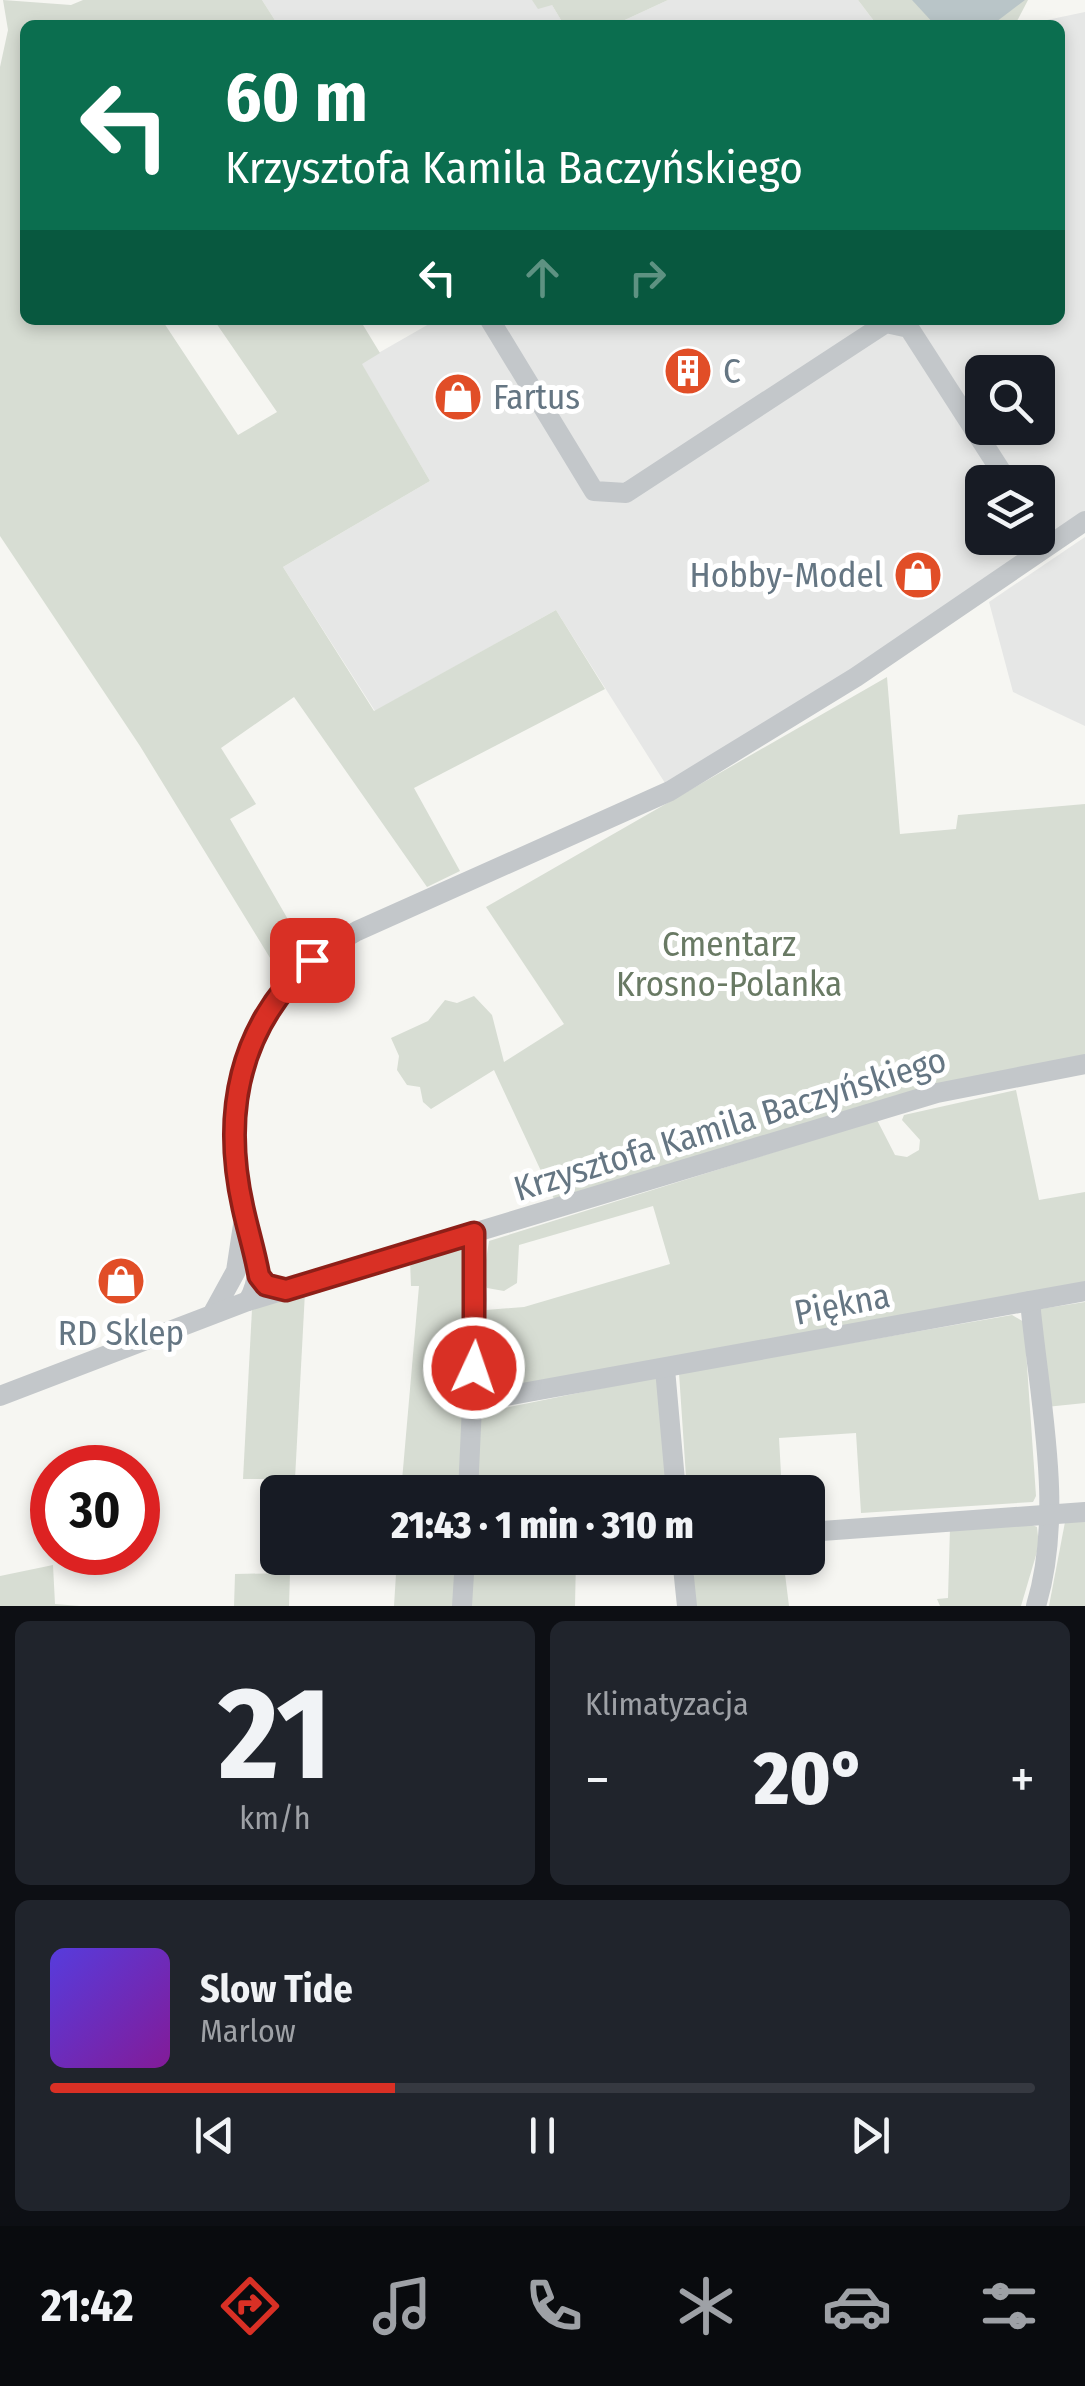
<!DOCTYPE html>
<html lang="pl">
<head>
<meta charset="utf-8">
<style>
  :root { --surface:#171b24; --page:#20242c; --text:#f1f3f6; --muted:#9ea1a6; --line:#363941; --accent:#d93025 }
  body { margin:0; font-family:"Fira Sans Condensed",sans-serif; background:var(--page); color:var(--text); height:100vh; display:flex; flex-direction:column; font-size:38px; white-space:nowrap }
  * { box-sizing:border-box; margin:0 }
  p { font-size:32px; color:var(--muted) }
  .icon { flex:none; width:55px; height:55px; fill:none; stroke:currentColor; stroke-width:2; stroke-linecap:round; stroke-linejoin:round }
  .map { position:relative; height:1606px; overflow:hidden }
  .sheet { display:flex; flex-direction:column; gap:15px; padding:15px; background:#0d0f14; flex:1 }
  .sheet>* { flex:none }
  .hud { position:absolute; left:20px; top:20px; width:1045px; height:305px; border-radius:15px; box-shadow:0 5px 15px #0003; background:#0b6e4f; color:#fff; overflow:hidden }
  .controls { position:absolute; left:965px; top:355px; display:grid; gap:20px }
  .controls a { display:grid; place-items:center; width:90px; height:90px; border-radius:15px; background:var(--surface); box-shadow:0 5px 15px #0003; font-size:50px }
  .speed { position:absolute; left:30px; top:1445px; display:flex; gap:20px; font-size:50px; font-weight:700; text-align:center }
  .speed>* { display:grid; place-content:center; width:130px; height:130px; border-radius:50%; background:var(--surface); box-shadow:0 5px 15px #0003; line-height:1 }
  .speed .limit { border:15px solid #d22; background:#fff; color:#111 }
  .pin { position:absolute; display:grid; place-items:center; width:85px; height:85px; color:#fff; margin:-42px; border-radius:20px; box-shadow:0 5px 15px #0006 }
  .me { position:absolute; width:110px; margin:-55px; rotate:3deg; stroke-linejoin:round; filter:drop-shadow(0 0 8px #0008) }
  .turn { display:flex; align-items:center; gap:35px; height:210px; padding:0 40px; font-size:45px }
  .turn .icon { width:130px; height:130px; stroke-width:2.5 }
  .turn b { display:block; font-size:70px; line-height:85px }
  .lanes { display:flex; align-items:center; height:95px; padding:0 40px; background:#0003; justify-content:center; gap:50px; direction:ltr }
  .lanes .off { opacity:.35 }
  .big { font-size:75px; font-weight:800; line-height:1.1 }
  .sheet .widget { flex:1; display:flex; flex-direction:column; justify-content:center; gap:15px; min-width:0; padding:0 35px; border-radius:15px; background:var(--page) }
  .sheet .dial { align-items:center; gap:0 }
  .dial b { font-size:130px; line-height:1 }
  .song { display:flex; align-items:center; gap:30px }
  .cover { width:120px; height:120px; border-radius:15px; background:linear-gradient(135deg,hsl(250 70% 55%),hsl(290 70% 35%)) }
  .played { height:10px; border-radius:5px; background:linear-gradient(90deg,var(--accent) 35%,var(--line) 35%) }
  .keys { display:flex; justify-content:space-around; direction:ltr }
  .heat { display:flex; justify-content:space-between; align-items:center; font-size:55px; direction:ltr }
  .sheet .tiles { flex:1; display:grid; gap:15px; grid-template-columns:1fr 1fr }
  .widget:last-child { grid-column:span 2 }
  .trip { position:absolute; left:260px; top:1475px; width:565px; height:100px; border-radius:15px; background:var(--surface); box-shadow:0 5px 15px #0003; font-weight:800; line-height:100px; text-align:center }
  .menu { display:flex; height:160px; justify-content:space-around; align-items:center; background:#090b0e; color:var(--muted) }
  .menu .icon { width:70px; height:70px }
  .menu .on { color:var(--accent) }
  .menu b { font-size:45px; color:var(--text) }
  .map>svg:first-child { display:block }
  .built { fill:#e6e7e6; fill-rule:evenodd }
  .green { fill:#d7ddd3 }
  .water { fill:#b9c5c8 }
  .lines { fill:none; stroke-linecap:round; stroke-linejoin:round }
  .minor { stroke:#c3c7ca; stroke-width:20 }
  .route-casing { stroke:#8d1f18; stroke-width:25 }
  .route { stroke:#d93025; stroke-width:18 }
  .labels { text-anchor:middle; stroke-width:10; stroke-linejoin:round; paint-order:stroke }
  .poi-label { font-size:35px; fill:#657683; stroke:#fff; text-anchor:start }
  .park-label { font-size:35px; fill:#697a64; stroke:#fff }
  .street-label { font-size:35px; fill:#657683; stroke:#fff }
</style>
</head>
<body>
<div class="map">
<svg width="1085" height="1606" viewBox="0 0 1085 1606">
  <rect width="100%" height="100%" fill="#f6f6f2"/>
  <g class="built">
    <path d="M262 0H532L552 5 564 25H278Z"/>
    <path d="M668 0H858L877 25H614Z"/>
    <path d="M1085 12V521L670 791 556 610 375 711 283 567 430 481 361 363 436 320H1060V25H1023ZM982 372H1038V428H982ZM982 482H1038V538H982Z"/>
    <path d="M1085 537V726L1013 692 989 602Z"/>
  </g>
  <g class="green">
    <path d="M3 0 71 5 83 0H262L278 25H25V320H162L238 435 277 412 214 320H360L380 353 362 364 430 481 283 567 374 711 556 610 605 689 414 788 460 871 427 887 294 697 221 748 256 804 230 819 312 961 286 984 140 746 0 536V67L8 30Z"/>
    <path d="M532 0H668L614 25H564L552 5 538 9Z"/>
    <path d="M858 0H1028L1015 25H877Z"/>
    <path d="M887 677 900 834 956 829 958 815 1085 804V1064L554 1199 494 1070 431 1109 423 1102 420 1087 407 1085 397 1070 399 1056 391 1038 428 1021 445 1000 457 1003 474 996 492 1015 504 1062 564 1024 486 907Z"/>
    <path d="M1016 1090 1039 1200 1085 1192V1285L483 1391 486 1310 524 1307 670 1264 653 1206 519 1245 517 1283 504 1291 487 1288 483 1279 489 1241 877 1120 895 1155 907 1157 919 1150 920 1140 902 1120 904 1115Z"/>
    <path d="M462 1246 470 1262 460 1492H401L419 1286H411L410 1261Z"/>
    <path d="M305 1292 295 1479H243L252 1309Z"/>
    <path d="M1085 1302V1403L1046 1407 1040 1309Z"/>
    <path d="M1012 1315 1024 1322 1036 1496 1033 1502 861 1513 856 1433 779 1438 782 1492H687L679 1373Z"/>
    <path d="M657 1377 667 1492H476L478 1422 490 1411Z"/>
    <path d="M1065 1522H1085V1606H1049Z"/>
    <path d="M1027 1523 1037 1527 1039 1545 1021 1606H940L937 1599 948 1598 950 1528Z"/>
    <path d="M397 1558H457L455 1606H394Z"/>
    <path d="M473 1558H576L575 1606H471Z"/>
    <path d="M692 1558H783L789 1606H696Z"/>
    <path d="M53 1565 55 1604 80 1606H0V1576Z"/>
    <path d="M290 1573 289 1606H234L235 1574Z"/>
  </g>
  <path class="water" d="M912 0H1025L992 25H935Z"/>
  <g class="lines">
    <g class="minor">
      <path d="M490 320 594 491 626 493 886 323 909 328 1008 482"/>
      <path d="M248 1301C268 1268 249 1239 243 1205 220 1086 246 992 357 931L670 791 856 677 1085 521"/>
      <path d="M1030 1301C1039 1400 1065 1510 1036 1606"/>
      <path d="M214 1311 236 1271 243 1225"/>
      <path d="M665 1369 676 1492"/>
      <path d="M0 1396 248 1301 937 1093 1085 1064"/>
      <path d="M473 1402 1085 1291"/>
      <path d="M468 1492 477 1299 474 1233"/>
      <path d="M808 1532 1085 1512"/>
      <path d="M682 1558 687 1606"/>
      <path d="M462 1606 465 1558"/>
    </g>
  </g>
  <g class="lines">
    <g class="route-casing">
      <path id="route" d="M312 960C238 1027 222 1114 243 1208 248 1231 255 1253 259 1276L266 1285 286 1290 474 1233V1368"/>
    </g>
    <use href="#route" class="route"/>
  </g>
  <defs>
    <g id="building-disc" transform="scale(2.5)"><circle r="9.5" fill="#e14e27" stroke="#fff"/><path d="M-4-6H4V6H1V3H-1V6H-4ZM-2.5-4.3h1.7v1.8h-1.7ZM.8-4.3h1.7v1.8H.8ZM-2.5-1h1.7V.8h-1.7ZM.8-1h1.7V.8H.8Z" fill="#fff"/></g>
    <g id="shop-disc" transform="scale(2.5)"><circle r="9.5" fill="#e14e27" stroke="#fff"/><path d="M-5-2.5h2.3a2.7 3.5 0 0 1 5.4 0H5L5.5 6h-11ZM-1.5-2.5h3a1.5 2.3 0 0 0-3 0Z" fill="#fff"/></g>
  </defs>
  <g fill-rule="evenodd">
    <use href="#building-disc" x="688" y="371"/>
    <use href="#shop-disc" x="458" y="397"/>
    <use href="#shop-disc" x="918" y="575"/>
    <use href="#shop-disc" x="121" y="1281"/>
  </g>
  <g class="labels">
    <g class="poi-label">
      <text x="723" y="383">C</text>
      <text x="493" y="409">Fartus</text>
      <text x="883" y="587" text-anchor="end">Hobby-Model</text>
      <text x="121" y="1345" text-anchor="middle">RD Sklep</text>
    </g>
    <g class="park-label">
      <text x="729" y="956">Cmentarz<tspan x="729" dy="40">Krosno-Polanka</tspan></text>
    </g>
    <g class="street-label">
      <text transform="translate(730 1124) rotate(-17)" y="12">Krzysztofa Kamila Baczyńskiego</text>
      <text transform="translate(842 1304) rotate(-11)" y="12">Piękna</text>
    </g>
  </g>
</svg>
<div class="controls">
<a><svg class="icon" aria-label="search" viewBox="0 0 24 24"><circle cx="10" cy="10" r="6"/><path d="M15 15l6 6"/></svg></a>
<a><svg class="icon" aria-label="layers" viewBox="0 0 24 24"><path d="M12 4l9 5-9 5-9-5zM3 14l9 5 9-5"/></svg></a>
</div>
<div class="speed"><div class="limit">30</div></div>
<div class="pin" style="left:312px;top:960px;background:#d93025"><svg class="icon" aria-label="arrive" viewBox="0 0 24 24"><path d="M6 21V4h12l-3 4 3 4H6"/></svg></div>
<svg class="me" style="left:474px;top:1368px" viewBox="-20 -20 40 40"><circle r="17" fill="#d93025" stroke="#fff" stroke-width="3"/><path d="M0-11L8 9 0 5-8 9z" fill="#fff"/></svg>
<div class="trip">21:43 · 1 min · 310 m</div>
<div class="hud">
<div class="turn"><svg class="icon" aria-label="left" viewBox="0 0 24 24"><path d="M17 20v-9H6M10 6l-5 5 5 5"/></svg><div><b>60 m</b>Krzysztofa Kamila Baczyńskiego</div></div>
<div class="lanes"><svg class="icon" aria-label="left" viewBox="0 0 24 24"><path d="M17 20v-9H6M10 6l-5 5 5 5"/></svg><svg class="icon off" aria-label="ahead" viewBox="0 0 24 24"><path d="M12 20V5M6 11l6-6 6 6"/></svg><svg class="icon off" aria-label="right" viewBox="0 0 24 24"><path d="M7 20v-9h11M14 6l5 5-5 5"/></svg></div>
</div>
</div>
<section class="sheet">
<div class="tiles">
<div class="widget dial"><b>21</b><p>km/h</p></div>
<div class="widget"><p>Klimatyzacja</p>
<div class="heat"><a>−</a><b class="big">20°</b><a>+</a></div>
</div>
<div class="widget">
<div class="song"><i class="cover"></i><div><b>Slow Tide</b><p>Marlow</p></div></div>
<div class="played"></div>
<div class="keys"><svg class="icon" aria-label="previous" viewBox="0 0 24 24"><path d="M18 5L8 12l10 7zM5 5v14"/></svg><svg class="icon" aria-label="pause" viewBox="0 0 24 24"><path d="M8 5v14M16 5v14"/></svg><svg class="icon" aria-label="next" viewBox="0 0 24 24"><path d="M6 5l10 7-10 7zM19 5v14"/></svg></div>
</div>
</div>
</section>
<nav class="menu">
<b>21:42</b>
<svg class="icon on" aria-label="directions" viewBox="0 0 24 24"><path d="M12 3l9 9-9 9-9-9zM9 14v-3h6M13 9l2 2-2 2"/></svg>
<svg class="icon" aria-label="music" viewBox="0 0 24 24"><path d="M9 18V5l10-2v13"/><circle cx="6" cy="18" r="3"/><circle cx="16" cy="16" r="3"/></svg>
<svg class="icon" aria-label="phone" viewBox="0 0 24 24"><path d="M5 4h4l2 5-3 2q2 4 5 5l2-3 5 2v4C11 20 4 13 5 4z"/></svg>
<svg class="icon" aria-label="climate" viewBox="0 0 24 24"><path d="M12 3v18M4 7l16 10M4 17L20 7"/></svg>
<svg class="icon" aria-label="car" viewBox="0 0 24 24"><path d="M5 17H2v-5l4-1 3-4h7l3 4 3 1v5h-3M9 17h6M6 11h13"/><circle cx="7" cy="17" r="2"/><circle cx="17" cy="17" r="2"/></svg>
<svg class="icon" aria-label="filters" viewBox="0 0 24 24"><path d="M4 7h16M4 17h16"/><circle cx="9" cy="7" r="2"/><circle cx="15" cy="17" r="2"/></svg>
</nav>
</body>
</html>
